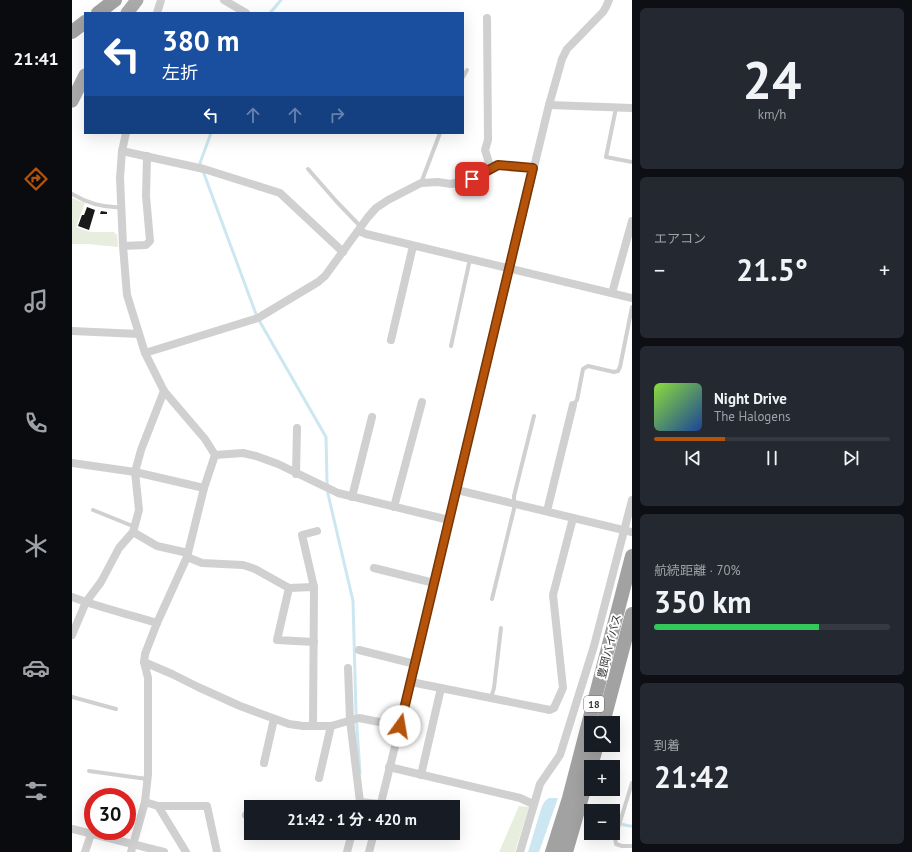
<!DOCTYPE html>
<html lang="ja">
<head>
<meta charset="utf-8">
<style>
  :root { --surface:#171b24; --page:#242831; --text:#f1f3f6; --muted:#9ea1a6; --line:#363941; --accent:#b45309 }
  body { margin:0; font-family:"PT Sans","Noto Sans JP",sans-serif; background:var(--page); color:var(--text); height:100vh; display:flex; flex-direction:column; font-size:15px; white-space:nowrap }
  * { box-sizing:border-box; margin:0 }
  p { font-size:13px; color:var(--muted) }
  .icon { flex:none; width:22px; height:22px; fill:none; stroke:currentColor; stroke-width:2; stroke-linecap:round; stroke-linejoin:round }
  .map { position:relative; flex:1; overflow:hidden }
  .details { display:flex; flex-direction:column; gap:8px; padding:8px; background:#0d0f14; width:280px }
  .details>* { flex:none }
  .banner { position:absolute; left:12px; top:12px; width:380px; height:122px; border-radius:0px; box-shadow:0 4px 16px #0002; background:#1a4fa0; color:#fff; overflow:hidden }
  .fabs { position:absolute; left:512px; top:716px; display:grid; gap:8px }
  .fabs a { display:grid; place-items:center; width:36px; height:36px; border-radius:0px; background:var(--surface); box-shadow:0 4px 16px #0002; font-size:20px }
  .speed { position:absolute; left:12px; top:788px; display:flex; gap:8px; font-size:20px; font-weight:700; text-align:center }
  .speed>* { display:grid; place-content:center; width:52px; height:52px; border-radius:50%; background:var(--surface); box-shadow:0 4px 16px #0002; line-height:1 }
  .speed .limit { border:6px solid #d22; background:#fff; color:#111 }
  .pin { position:absolute; display:grid; place-items:center; width:34px; height:34px; color:#fff; margin:-17px; border-radius:8px; box-shadow:0 2px 6px #0006 }
  .me { position:absolute; width:44px; margin:-22px; rotate:13deg; stroke-linejoin:round; filter:drop-shadow(0 0 3px #0008) }
  .turn { display:flex; align-items:center; gap:14px; height:84px; padding:0 12px; font-size:18px }
  .turn .icon { width:52px; height:52px; stroke-width:2.5 }
  .turn b { display:block; font-size:28px; line-height:34px }
  .lanes { display:flex; align-items:center; height:38px; padding:0 12px; background:#0003; justify-content:center; gap:20px; direction:ltr }
  .lanes .off { opacity:.35 }
  .big { font-size:30px; font-weight:700; line-height:1.1 }
  .details .card { flex:1; display:flex; flex-direction:column; justify-content:center; gap:6px; min-width:0; padding:0 14px; border-radius:6px; background:var(--page) }
  .details .dial { align-items:center; gap:0 }
  .dial b { font-size:52px; line-height:1 }
  .song { display:flex; align-items:center; gap:12px }
  .cover { width:48px; height:48px; border-radius:6px; background:linear-gradient(135deg,hsl(90 70% 55%),hsl(220 70% 35%)) }
  .played { height:4px; border-radius:2px; background:linear-gradient(90deg,var(--accent) 30%,var(--line) 30%) }
  .keys { display:flex; justify-content:space-around; direction:ltr }
  .heat { display:flex; justify-content:space-between; align-items:center; font-size:22px; direction:ltr }
  .charge { height:6px; border-radius:3px; background:linear-gradient(90deg,#34c759 70%,var(--line) 0) }
  .trip { position:absolute; left:172px; top:800px; width:216px; height:40px; border-radius:0px; background:var(--surface); box-shadow:0 4px 16px #0002; font-weight:700; line-height:40px; text-align:center }
  main { display:flex; flex:1; min-height:0 }
  .tabs { display:flex; flex-direction:column; width:72px; justify-content:space-around; align-items:center; background:#090b0e; color:var(--muted) }
  .tabs .icon { width:28px; height:28px }
  .tabs .active { color:var(--accent) }
  .tabs b { font-size:18px; color:var(--text) }
  .map>svg:first-child { display:block }
  .green { fill:#e8eede }
  .water { fill:#cce7f1 }
  .lines { fill:none; stroke-linecap:round; stroke-linejoin:round }
  .stream { stroke:#cce7f1; stroke-width:3 }
  .building { fill:#1a1a1a }
  .service { stroke:#d0d0d0; stroke-width:4 }
  .minor { stroke:#d0d0d0; stroke-width:8 }
  .primary { stroke:#ababab; stroke-width:13 }
  .trunk { stroke:#a2a2a2; stroke-width:14 }
  .route-casing { stroke:#753606; stroke-width:10 }
  .route { stroke:#b45309; stroke-width:7 }
  .labels { text-anchor:middle; stroke-width:4; stroke-linejoin:round; paint-order:stroke }
  .shield { fill:#fff; stroke:#707070; stroke-width:1 }
  .shield-label { font-size:10px; font-weight:bold; fill:#333 }
  .street-label { font-size:11px; fill:#333; stroke:#fff }
</style>
</head>
<body>
<main>
<nav class="tabs">
<b>21:41</b>
<svg class="icon active" aria-label="directions" viewBox="0 0 24 24"><path d="M12 3l9 9-9 9-9-9zM9 14v-3h6M13 9l2 2-2 2"/></svg>
<svg class="icon" aria-label="music" viewBox="0 0 24 24"><path d="M9 18V5l10-2v13"/><circle cx="6" cy="18" r="3"/><circle cx="16" cy="16" r="3"/></svg>
<svg class="icon" aria-label="phone" viewBox="0 0 24 24"><path d="M5 4h4l2 5-3 2q2 4 5 5l2-3 5 2v4C11 20 4 13 5 4z"/></svg>
<svg class="icon" aria-label="climate" viewBox="0 0 24 24"><path d="M12 3v18M4 7l16 10M4 17L20 7"/></svg>
<svg class="icon" aria-label="car" viewBox="0 0 24 24"><path d="M5 17H2v-5l4-1 3-4h7l3 4 3 1v5h-3M9 17h6M6 11h13"/><circle cx="7" cy="17" r="2"/><circle cx="17" cy="17" r="2"/></svg>
<svg class="icon" aria-label="filters" viewBox="0 0 24 24"><path d="M4 7h16M4 17h16"/><circle cx="9" cy="7" r="2"/><circle cx="15" cy="17" r="2"/></svg>
</nav>
<div class="map">
<svg width="560" height="852" viewBox="0 0 560 852">
  <rect width="100%" height="100%" fill="#fff"/>
  <g class="green">
    <path d="M0 198 13 203 4 227 18 232H42L45 235 46 247 15 244H0Z"/>
    <path d="M447 806 457 807 443 852H427Z"/>
  </g>
  <path class="water" d="M477 798H486L467 852H456L470 806 473 801Z"/>
  <g class="lines">
    <g class="stream">
      <path d="M198 13 209 0"/>
      <path d="M139 133 128 163 184 314"/>
      <path d="M188 322 254 437 255 482 256 494 281 601 284 712 288 773"/>
      <path d="M541 822 557 826H560"/>
    </g>
  </g>
  <g class="building">
    <path d="M15 207 23 210 17 230 6 226 10 215H12Z"/>
    <path d="M29 211 35 212V214H28Z"/>
  </g>
  <g class="lines">
    <g class="service">
      <path d="M391 77 395 70"/>
      <path d="M544 108 534 157 560 162"/>
      <path d="M236 169 264 201 289 227"/>
      <path d="M349 183 368 133"/>
      <path d="M0 194C15 203 32 208 49 207"/>
      <path d="M379 346 398 259"/>
      <path d="M501 405 505 400 511 369 516 366 542 372 546 371 548 367 560 307"/>
      <path d="M21 510 63 527"/>
      <path d="M420 599 442 509V496L462 416"/>
      <path d="M0 697 44 709"/>
      <path d="M419 698 422 688 429 628"/>
      <path d="M17 771 75 779"/>
      <path d="M559 846H550L544 844 543 838 560 783"/>
    </g>
    <g class="minor">
      <path d="M152 0 174 13"/>
      <path d="M85 13 89 0"/>
      <path d="M415 18 416 140 413 150 419 169"/>
      <path d="M477 105 560 108"/>
      <path d="M54 133 50 151 48 178 51 246 55 295 73 353 92 391 133 439 143 455 171 453 184 456 206 464 266 493 377 520"/>
      <path d="M50 151 132 169 208 193 271 252"/>
      <path d="M287 231 294 234 560 298"/>
      <path d="M51 246 74 245 78 241 74 196 75 156"/>
      <path d="M540 293 560 221"/>
      <path d="M0 331 67 334"/>
      <path d="M319 340 341 246"/>
      <path d="M73 353 186 318 246 282 253 276 296 217 304 208 316 200 349 183 366 182 379 184 399 179 426 165 461 168"/>
      <path d="M0 463 63 472 132 488"/>
      <path d="M224 474 225 428"/>
      <path d="M385 490 560 532"/>
      <path d="M280 497 300 417"/>
      <path d="M322 507 350 402"/>
      <path d="M475 511 501 405"/>
      <path d="M61 532 85 546 116 553"/>
      <path d="M115 557 130 563 171 565 183 569 217 588 242 587 241 726"/>
      <path d="M302 568 362 583"/>
      <path d="M242 587 230 535 245 531"/>
      <path d="M217 588 205 640 242 642"/>
      <path d="M0 597C28 608 57 614 85 623"/>
      <path d="M0 635 14 602 29 582 47 548 61 532 67 510 63 472 69 450 92 391"/>
      <path d="M287 650 343 664"/>
      <path d="M72 662 100 674 126 687 168 706 217 724 231 726H259L287 718 328 726"/>
      <path d="M276 668 278 720 288 802"/>
      <path d="M339 682 478 710 482 708 491 688 481 595 501 518"/>
      <path d="M192 763 202 719"/>
      <path d="M317 767 448 798 461 804"/>
      <path d="M349 775 369 688"/>
      <path d="M247 778 259 726"/>
      <path d="M73 802 86 806 114 852"/>
      <path d="M86 806H135L145 852"/>
      <path d="M286 806 288 802 308 804"/>
      <path d="M308 807 328 726 377 520 477 105 490 59 495 49 531 12 534 7 537 0"/>
      <path d="M174 815 179 816"/>
      <path d="M0 829 92 852"/>
      <path d="M13 852 19 834"/>
      <path d="M59 852 73 802 76 774V678L72 662 73 654 85 623 115 557 132 488 143 455"/>
      <path d="M275 852 280 833"/>
      <path d="M297 852 302 833"/>
      <path d="M448 852 468 784 488 755 522 646 560 500"/>
    </g>
    <g class="primary">
      <path d="M55 13 65 0"/>
      <path d="M0 101 13 75"/>
    </g>
    <g class="trunk">
      <path d="M26 13 43 0"/>
      <path d="M0 32 13 22"/>
      <path d="M531 723 560 614"/>
      <path d="M480 852 497 798 560 556"/>
      <path d="M494 852 525 745"/>
    </g>
  </g>
  <g class="lines">
    <g class="route-casing">
      <path id="route" d="M328 726 461 168 426 165 400 179"/>
    </g>
    <use href="#route" class="route"/>
  </g>
  <g class="labels">
    <rect class="shield" x="512" y="696" width="20" height="16" rx="3"/>
    <g class="shield-label">
      <text x="522" y="708">18</text>
    </g>
    <g class="street-label">
      <text transform="translate(537 646) rotate(-76)" y="4">豊岡バイパス</text>
    </g>
  </g>
</svg>
<div class="fabs">
<a><svg class="icon" aria-label="search" viewBox="0 0 24 24"><circle cx="10" cy="10" r="6"/><path d="M15 15l6 6"/></svg></a>
<a>+</a>
<a>−</a>
</div>
<div class="speed"><div class="limit">30</div></div>
<div class="pin" style="left:400px;top:179px;background:#d93025"><svg class="icon" aria-label="arrive" viewBox="0 0 24 24"><path d="M6 21V4h12l-3 4 3 4H6"/></svg></div>
<svg class="me" style="left:328px;top:726px" viewBox="-20 -20 40 40"><circle r="19" fill="#fff"/><path d="M0-13L10 11 0 6-10 11z" fill="#b45309"/></svg>
<div class="trip">21:42 · 1 分 · 420 m</div>
<div class="banner">
<div class="turn"><svg class="icon" aria-label="left" viewBox="0 0 24 24"><path d="M17 20v-9H6M10 6l-5 5 5 5"/></svg><div><b>380 m</b>左折</div></div>
<div class="lanes"><svg class="icon" aria-label="left" viewBox="0 0 24 24"><path d="M17 20v-9H6M10 6l-5 5 5 5"/></svg><svg class="icon off" aria-label="ahead" viewBox="0 0 24 24"><path d="M12 20V5M6 11l6-6 6 6"/></svg><svg class="icon off" aria-label="ahead" viewBox="0 0 24 24"><path d="M12 20V5M6 11l6-6 6 6"/></svg><svg class="icon off" aria-label="right" viewBox="0 0 24 24"><path d="M7 20v-9h11M14 6l5 5-5 5"/></svg></div>
</div>
</div>
<section class="details">
<div class="card dial"><b>24</b><p>km/h</p></div>
<div class="card"><p>エアコン</p>
<div class="heat"><a>−</a><b class="big">21.5°</b><a>+</a></div>
</div>
<div class="card">
<div class="song"><i class="cover"></i><div><b>Night Drive</b><p>The Halogens</p></div></div>
<div class="played"></div>
<div class="keys"><svg class="icon" aria-label="previous" viewBox="0 0 24 24"><path d="M18 5L8 12l10 7zM5 5v14"/></svg><svg class="icon" aria-label="pause" viewBox="0 0 24 24"><path d="M8 5v14M16 5v14"/></svg><svg class="icon" aria-label="next" viewBox="0 0 24 24"><path d="M6 5l10 7-10 7zM19 5v14"/></svg></div>
</div>
<div class="card"><p>航続距離 · 70%</p><b class="big">350 km</b><div class="charge"></div></div>
<div class="card"><p>到着</p><b class="big">21:42</b></div>
</section>
</main>
</body>
</html>
